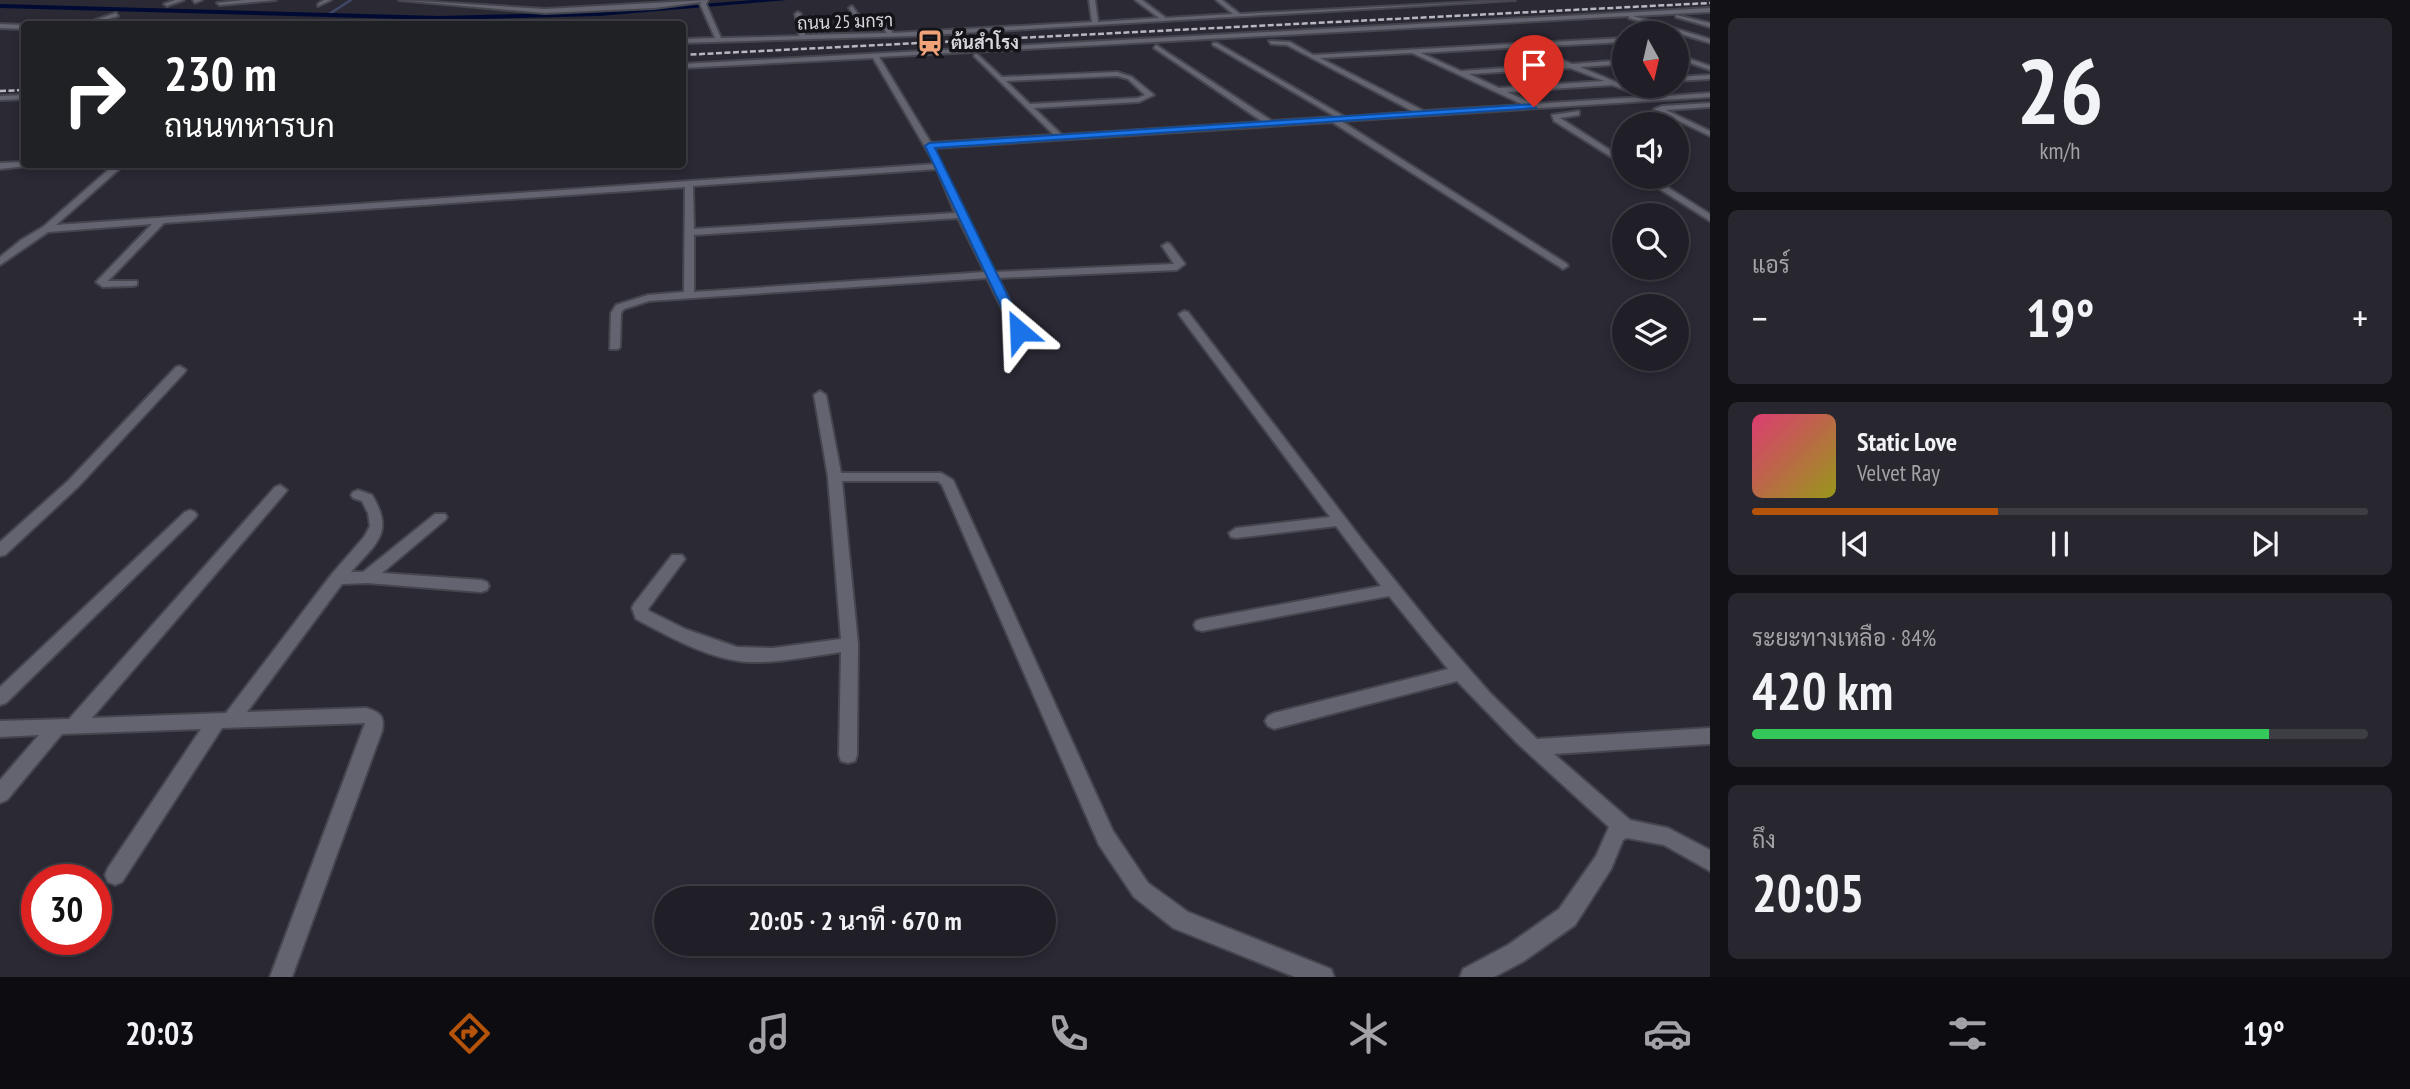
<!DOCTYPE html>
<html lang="th">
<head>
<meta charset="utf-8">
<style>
  :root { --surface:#201f27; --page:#28272f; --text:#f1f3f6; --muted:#a2a2a7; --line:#3d3d44; --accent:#b45309 }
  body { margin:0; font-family:"PT Sans Narrow",Sarabun,sans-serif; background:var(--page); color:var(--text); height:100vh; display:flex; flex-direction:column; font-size:26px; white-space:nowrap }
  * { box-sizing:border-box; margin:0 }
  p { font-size:23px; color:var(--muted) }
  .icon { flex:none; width:38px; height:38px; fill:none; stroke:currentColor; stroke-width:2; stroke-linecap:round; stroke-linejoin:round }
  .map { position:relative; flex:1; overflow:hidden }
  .side { display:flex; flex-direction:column; gap:18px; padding:18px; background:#121115; width:700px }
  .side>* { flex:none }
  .top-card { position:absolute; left:21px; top:21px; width:665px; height:147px; border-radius:7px; box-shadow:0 4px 10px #0003,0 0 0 2px var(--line); background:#202124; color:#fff; overflow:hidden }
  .needle { width:46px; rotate:172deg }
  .buttons { position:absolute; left:1612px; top:21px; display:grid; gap:14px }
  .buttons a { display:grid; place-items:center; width:77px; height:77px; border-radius:50%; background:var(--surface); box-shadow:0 4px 10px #0003,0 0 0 2px var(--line); font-size:35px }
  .speed { position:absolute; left:21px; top:864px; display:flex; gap:14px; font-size:35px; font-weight:700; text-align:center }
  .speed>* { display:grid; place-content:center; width:91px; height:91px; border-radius:50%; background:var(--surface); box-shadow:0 4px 10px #0003,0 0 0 2px var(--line); line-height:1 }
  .speed .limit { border:10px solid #d22; background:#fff; color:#111 }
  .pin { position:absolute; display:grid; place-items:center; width:60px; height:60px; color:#fff; margin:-72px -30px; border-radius:50% 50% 50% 0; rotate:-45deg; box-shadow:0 0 7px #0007 }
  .pin .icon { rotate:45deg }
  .me { position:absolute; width:77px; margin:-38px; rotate:334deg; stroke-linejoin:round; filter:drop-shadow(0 0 5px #0008) }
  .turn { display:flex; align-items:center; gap:24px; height:147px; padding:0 28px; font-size:32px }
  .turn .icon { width:91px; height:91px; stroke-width:2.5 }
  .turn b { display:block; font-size:49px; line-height:60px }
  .big { font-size:52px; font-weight:600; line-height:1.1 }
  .side .tile { flex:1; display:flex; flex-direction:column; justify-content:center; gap:10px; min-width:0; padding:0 24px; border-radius:10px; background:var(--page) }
  .side .dial { align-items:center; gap:0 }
  .dial b { font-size:91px; line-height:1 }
  .song { display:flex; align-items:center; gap:21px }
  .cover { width:84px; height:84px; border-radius:10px; background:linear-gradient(135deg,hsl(340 70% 55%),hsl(60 70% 35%)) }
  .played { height:7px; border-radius:4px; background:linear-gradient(90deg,var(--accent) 40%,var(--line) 40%) }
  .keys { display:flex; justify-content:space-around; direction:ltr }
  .heat { display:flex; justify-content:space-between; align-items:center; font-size:38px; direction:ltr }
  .charge { height:10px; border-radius:5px; background:linear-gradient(90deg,#34c759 84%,var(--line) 0) }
  .trip { position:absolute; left:654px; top:886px; width:402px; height:70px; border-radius:35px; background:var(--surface); box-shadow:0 4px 10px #0003,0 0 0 2px var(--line); font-weight:600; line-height:70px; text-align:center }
  .menu { display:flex; height:112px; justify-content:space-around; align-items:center; background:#0d0c10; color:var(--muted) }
  .menu .icon { width:49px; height:49px }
  .menu .active { color:var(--accent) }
  .menu b { font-size:32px; color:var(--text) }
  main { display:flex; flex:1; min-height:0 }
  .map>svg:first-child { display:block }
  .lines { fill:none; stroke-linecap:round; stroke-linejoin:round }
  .stream { stroke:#404867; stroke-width:2.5 }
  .canal { fill:#000b34; fill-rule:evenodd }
  .street-casing { stroke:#45454e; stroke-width:4 }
  .street { fill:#646470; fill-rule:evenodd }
  .rail { stroke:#b8b8c0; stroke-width:2.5; stroke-dasharray:6 2.5; stroke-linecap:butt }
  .route { fill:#1a73e8; stroke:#114b97; stroke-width:2 }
  .labels { text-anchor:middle; stroke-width:7; stroke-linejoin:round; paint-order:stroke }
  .far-street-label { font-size:18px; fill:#d7d7de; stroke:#131318 }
  .far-poi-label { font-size:18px; font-weight:bold; fill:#d7d7de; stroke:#131318; text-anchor:start }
</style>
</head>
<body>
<main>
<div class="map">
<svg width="1710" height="977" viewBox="0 0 1710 977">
  <rect width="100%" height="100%" fill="#2a2934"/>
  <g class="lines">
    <path class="stream" d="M326 16 351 0"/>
    <path class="canal" d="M753 0H787L599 16 439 20 0 8V4L439 16 599 12Z"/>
    <g class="street-casing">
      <g id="street">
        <path d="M175 0H184L167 6 164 4Z"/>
        <path d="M193 0H202L195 3Z"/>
        <path d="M244 0H276L220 5 217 3Z"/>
        <path d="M324 0H331L318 6V4Z"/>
        <path d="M399 0 545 9 708 0 706 4 721 38 799 36 795 14 798 12 801 14 805 35 887 33 882 27 859 24 849 8 852 6 863 21 886 24 893 33 1092 22 1089 0H1095L1098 22 1159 18 1135 0H1142L1166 18 1233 14 1216 0H1222L1240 14 1515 0 913 36 682 43V39L715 38 700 4 702 2 654 8 545 13Z"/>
        <path d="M1710 8V12L1633 16 1710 39V43L1629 18V16L879 57 931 143 1054 135 974 56 976 53 1002 77 1117 72 1132 77 1154 95 1139 102 1034 108 1062 135 1263 122 1154 48 1156 45 1272 121 1336 117 1213 45V43H1217L1345 117 1414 112 1287 45 1271 44 1269 41 1290 42 1313 55 1624 38V42L1530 47 1572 64 1624 60V64L1580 67 1652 97 1710 93V97L1341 121 1567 264 1568 266 1563 269 1332 122 933 148 994 272 1174 264 1162 246 1167 243 1170 244 1185 264 1177 270 998 278 1025 331 1019 334 1013 331 987 278 649 301 624 309 621 313 620 347 618 349H610L611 313 616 305 648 295 684 292 685 187 164 223 108 281H137V285L133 286 103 287 96 282 152 224 48 232 0 265V257L21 240 43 227 115 164H125L56 225 935 164 873 58 682 68V64ZM1522 47 1562 64 1461 71 1421 53ZM1412 53 1524 105 1424 111 1320 58ZM1570 68 1604 81 1499 88 1469 74ZM1117 76 1128 79 1145 95 1138 98 1030 104 1006 81ZM1612 85 1643 97 1534 104 1507 92ZM937 169 955 213 694 229 693 186ZM958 218 985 272 694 292V235Z"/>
        <path d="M116 13 118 16 91 24H84Z"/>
        <path d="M1676 15 1710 23V27L1676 17Z"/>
        <path d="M467 21 469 24H461Z"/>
        <path d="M0 24 24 25V29L0 28Z"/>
        <path d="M1676 54 1710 66V70L1676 58Z"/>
        <path d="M1710 75V79L1676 81V77Z"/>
        <path d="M24 95V99L0 100V96Z"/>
        <path d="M1710 103V107L1666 110 1710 131V136L1654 109 1662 106Z"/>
        <path d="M1579 111V115L1560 118 1624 159V165L1554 121 1552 115Z"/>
        <path d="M24 162 27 166 0 169V163Z"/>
        <path d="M1641 177H1651L1710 214V221Z"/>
        <path d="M1184 311 1188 312 1363 541 1435 630 1491 694 1537 739 1710 728V744L1554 754 1630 820 1668 828 1710 850V871L1664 845 1627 838 1623 840 1611 869 1575 925 1524 961 1494 977H1460L1463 969 1508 945 1559 909 1596 856 1609 827 1517 743 1457 681 1274 729 1268 726 1265 721 1268 716 1274 713 1448 669 1389 596 1202 631 1196 629 1194 625 1196 621 1202 619 1381 586 1336 526 1236 538 1231 537 1229 533 1236 528 1330 517 1180 316 1179 314Z"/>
        <path d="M180 366 186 370 184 373 78 487 5 555 0 556V542L68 481 176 367Z"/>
        <path d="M820 391 826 395 841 473H941L953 480 1113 831 1148 883 1188 912 1331 969 1334 977H1295L1173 928 1134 897 1099 845 942 485 938 481H842L858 644 857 755 855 761 848 763 841 761 839 755 841 652C811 656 780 663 749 662 710 660 670 637 636 619L632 608 634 604 672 555H682L685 559 648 609 649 611 685 629 737 647 773 648 841 639 828 477 814 395Z"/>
        <path d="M280 485 287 490 285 493 92 718 226 713 331 575 364 537 370 526 368 513 362 501 353 498 351 495 353 492 358 490 372 495C395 533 376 543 351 572H363L435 514H445L447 517 445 520 382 573 481 580 487 582 489 586 487 590 481 592 367 583 342 584 247 712 366 708C380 712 385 716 382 731L292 977H270L365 723 222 728 122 882 115 885 108 882 105 875 108 868 201 729 62 734 7 800 0 803V780L39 735 0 737V721L69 719 275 487Z"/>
        <path d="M190 510 195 512 197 515 195 518 6 703 0 705V687L185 512Z"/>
      </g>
    </g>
    <use href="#street" class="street"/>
    <g class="rail">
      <path d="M682 55 1710 3"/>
      <path d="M0 91 24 90"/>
    </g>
  </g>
  <path class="route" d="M1534 104 1536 108 935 148 1025 331 1019 335 1013 331 925 146 929 143Z"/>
  <defs>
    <g id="station-bare" transform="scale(2.1)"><path d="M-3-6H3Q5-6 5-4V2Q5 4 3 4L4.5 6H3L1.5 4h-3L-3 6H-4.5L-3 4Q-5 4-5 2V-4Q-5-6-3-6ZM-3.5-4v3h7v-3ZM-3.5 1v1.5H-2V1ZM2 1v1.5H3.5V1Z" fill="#f0a279" stroke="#131318" stroke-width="2.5" paint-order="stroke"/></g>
  </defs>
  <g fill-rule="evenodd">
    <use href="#station-bare" x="930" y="43"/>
  </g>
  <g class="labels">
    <g class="far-street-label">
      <text transform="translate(845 22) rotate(-2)" y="6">ถนน 25 มกรา</text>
    </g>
    <g class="far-poi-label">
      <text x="951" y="49">ต้นสำโรง</text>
    </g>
  </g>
</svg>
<div class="buttons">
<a><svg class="needle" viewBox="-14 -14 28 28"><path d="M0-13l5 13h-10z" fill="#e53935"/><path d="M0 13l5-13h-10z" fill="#a2a2a7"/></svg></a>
<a><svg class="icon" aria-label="sound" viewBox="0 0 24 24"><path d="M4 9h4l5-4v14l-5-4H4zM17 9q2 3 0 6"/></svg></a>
<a><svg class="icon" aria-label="search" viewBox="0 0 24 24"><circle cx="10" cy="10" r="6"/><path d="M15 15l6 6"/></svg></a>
<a><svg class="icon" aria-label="layers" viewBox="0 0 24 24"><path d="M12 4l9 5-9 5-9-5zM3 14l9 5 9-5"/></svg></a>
</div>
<div class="speed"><div class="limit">30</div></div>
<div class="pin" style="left:1534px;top:107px;background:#d93025"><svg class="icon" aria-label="arrive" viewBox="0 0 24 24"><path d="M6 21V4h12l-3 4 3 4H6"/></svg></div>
<svg class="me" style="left:1019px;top:331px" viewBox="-20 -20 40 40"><path d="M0-17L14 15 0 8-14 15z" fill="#1a73e8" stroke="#fff" stroke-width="4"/></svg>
<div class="trip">20:05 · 2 นาที · 670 m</div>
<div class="top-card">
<div class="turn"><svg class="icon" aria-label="right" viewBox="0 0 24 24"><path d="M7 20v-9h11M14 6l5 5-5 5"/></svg><div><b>230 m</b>ถนนทหารบก</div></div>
</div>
</div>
<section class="side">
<div class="tile dial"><b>26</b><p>km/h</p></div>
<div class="tile"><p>แอร์</p>
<div class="heat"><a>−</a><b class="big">19°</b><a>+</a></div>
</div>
<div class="tile">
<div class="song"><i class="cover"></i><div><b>Static Love</b><p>Velvet Ray</p></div></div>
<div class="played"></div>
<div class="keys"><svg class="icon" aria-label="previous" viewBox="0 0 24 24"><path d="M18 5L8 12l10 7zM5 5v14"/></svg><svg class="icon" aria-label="pause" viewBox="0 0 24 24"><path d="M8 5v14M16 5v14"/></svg><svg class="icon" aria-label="next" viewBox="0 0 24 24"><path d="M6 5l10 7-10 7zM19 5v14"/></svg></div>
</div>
<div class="tile"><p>ระยะทางเหลือ · 84%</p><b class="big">420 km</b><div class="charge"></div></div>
<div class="tile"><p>ถึง</p><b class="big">20:05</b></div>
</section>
</main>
<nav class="menu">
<b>20:03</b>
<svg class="icon active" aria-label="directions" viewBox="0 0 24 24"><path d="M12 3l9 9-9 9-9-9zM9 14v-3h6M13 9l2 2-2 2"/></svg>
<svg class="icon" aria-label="music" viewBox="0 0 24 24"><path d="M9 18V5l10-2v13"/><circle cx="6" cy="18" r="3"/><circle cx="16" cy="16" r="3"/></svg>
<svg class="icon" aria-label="phone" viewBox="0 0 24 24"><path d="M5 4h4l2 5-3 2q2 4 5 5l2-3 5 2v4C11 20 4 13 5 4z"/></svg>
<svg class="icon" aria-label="climate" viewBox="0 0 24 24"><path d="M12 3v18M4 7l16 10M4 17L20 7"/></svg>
<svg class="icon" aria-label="car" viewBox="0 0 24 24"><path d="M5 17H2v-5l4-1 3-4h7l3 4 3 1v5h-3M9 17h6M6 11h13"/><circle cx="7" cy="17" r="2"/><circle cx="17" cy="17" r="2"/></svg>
<svg class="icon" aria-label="filters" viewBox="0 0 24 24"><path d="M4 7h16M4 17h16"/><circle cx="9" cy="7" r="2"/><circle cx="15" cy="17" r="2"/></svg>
<b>19°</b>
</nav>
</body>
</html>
